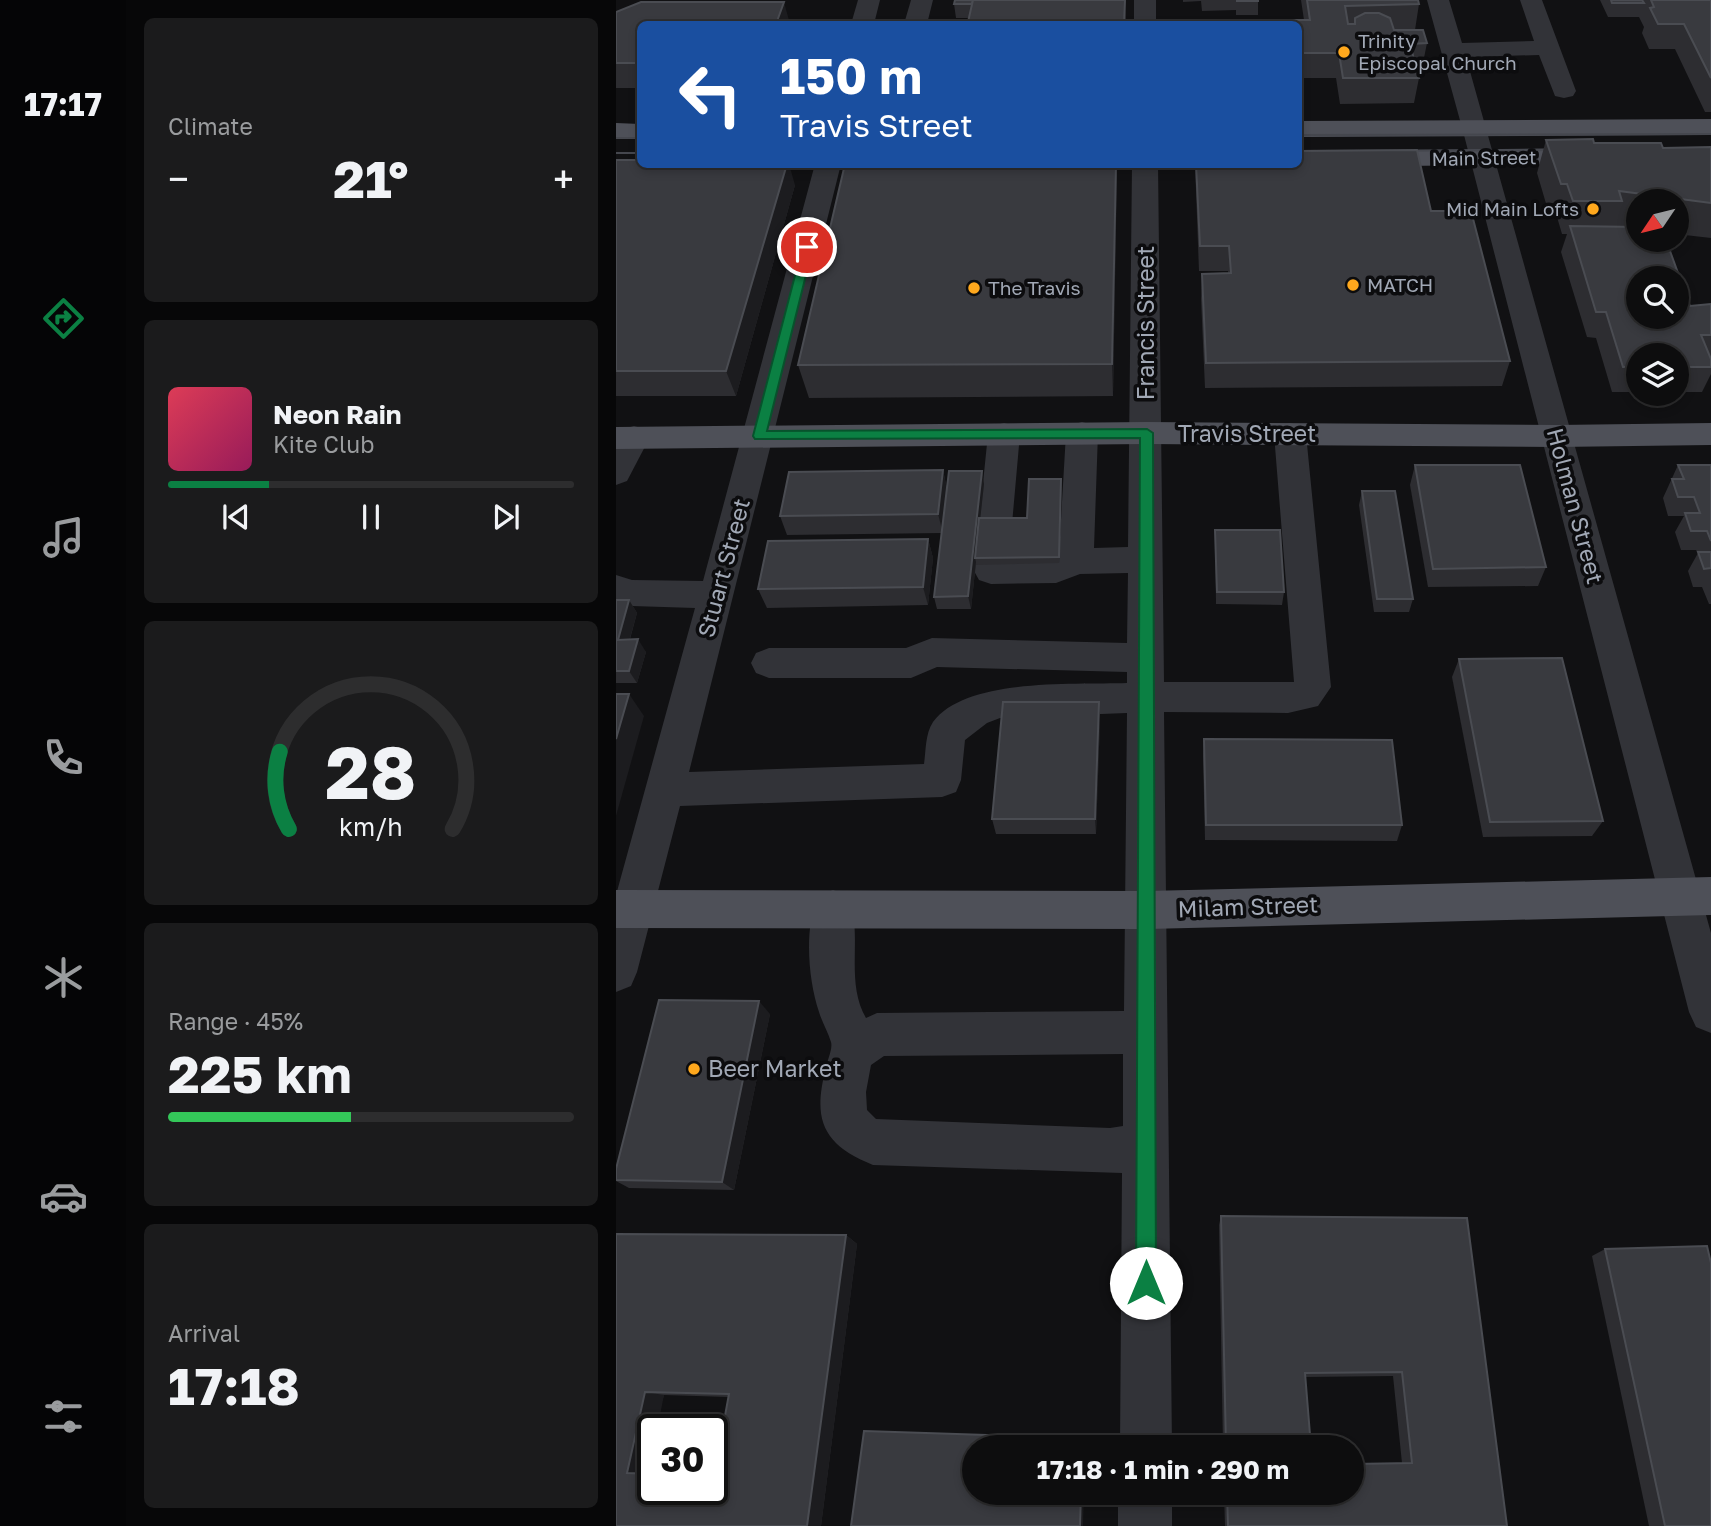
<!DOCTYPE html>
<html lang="en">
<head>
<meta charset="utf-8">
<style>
  :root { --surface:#0d0d0e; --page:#1b1b1c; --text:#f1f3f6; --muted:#9a9c9e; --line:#2d2d2e; --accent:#0b8043 }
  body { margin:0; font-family:"Golos Text",sans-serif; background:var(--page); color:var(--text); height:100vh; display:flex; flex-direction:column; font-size:26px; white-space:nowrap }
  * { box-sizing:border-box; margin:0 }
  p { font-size:23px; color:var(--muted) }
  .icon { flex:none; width:38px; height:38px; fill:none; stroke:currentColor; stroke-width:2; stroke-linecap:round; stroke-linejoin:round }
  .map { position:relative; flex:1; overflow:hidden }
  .details { display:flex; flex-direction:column; gap:18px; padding:18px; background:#070708; width:490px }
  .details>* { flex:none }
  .top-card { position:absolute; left:21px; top:21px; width:665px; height:147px; border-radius:10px; box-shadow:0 4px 10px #0003,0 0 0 2px var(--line); background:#1a4fa0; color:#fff; overflow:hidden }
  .needle { width:46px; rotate:235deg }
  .controls { position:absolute; left:1010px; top:189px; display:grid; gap:14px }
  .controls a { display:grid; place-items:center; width:63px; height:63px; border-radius:50%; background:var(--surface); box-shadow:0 4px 10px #0003,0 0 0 2px var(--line); font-size:35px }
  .speed { position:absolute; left:21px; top:1414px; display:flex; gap:14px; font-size:35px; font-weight:700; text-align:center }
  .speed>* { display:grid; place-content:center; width:91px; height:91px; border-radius:50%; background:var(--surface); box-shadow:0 4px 10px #0003,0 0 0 2px var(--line); line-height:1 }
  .speed .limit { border:4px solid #111; border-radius:10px; background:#fff; color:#111 }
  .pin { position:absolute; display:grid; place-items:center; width:60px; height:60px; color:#fff; margin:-30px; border:4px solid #fff; border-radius:50%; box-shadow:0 2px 7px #0007 }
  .me { position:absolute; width:77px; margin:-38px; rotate:0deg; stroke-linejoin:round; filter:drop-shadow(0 0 5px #0008) }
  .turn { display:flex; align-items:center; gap:24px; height:147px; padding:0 28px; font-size:32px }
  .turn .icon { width:91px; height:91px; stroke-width:2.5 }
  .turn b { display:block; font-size:49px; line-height:60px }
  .big { font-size:52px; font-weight:700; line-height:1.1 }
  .details .widget { flex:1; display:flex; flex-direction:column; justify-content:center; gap:10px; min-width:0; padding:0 24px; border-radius:10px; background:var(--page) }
  .details .dial { align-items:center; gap:0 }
  .dial svg { height:182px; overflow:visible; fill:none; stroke:var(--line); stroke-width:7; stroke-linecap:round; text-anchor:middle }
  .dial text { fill:var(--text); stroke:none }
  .song { display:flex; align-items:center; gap:21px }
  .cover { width:84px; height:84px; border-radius:10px; background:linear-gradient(135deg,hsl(350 70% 55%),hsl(330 70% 35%)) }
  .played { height:7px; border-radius:4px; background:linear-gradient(90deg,var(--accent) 25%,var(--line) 25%) }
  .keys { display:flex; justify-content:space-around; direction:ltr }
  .heat { display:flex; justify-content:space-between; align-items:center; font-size:38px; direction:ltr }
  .charge { height:10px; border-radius:5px; background:linear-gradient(90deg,#34c759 45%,var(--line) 0) }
  .trip { position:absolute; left:346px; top:1435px; width:402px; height:70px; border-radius:35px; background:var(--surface); box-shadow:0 4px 10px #0003,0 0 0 2px var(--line); font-weight:700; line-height:70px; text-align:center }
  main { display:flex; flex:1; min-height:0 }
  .tab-bar { display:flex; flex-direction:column; width:126px; justify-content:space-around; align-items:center; background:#050506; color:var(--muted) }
  .tab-bar .icon { width:49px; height:49px }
  .tab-bar .on { color:var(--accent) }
  .tab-bar b { font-size:32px; color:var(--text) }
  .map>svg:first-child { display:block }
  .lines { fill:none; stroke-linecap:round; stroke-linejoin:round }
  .minor { fill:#323338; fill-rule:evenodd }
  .major { fill:#4e5058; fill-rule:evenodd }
  .tram { stroke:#45474e; stroke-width:2 }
  .wall { fill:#2d2d31; fill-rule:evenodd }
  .shaded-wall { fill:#1c1c1f }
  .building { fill:#393a3f; stroke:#4a4c52; stroke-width:2; fill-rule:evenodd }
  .route { fill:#0b8043; stroke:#07532c; stroke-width:2 }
  .poi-dot { fill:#ffa81d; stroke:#0c0c0e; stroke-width:2.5 }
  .labels { text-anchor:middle; stroke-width:7; stroke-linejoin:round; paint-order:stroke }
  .far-poi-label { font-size:19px; fill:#a1a8b5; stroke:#0c0c0e; text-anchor:start }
  .far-street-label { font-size:19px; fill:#a1a8b5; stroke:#0c0c0e }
  .street-label { font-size:23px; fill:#a1a8b5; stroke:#0c0c0e }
  .poi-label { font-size:23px; fill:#a1a8b5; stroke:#0c0c0e; text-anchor:start }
</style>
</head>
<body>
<main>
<nav class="tab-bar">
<b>17:17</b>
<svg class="icon on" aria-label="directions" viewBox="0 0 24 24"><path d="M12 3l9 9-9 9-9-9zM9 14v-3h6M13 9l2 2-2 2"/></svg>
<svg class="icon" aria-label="music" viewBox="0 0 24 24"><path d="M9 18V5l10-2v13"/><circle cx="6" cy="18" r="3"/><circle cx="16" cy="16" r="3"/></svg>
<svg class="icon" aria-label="phone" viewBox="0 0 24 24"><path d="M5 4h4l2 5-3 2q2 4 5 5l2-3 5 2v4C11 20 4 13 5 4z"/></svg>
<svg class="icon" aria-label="climate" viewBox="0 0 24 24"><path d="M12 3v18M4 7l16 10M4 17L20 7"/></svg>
<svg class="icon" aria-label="car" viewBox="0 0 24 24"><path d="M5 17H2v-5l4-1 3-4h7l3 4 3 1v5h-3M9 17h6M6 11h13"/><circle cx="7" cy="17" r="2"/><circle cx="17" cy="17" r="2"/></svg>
<svg class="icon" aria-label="filters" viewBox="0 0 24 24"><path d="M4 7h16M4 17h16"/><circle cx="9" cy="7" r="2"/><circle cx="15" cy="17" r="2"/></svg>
</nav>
<section class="details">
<div class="widget"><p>Climate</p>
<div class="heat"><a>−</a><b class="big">21°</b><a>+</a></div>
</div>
<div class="widget">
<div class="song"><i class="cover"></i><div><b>Neon Rain</b><p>Kite Club</p></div></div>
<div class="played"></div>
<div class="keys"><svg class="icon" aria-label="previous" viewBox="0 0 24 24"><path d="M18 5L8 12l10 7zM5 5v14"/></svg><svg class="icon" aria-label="pause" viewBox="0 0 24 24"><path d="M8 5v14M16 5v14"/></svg><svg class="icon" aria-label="next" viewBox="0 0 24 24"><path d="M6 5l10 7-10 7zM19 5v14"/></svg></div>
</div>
<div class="widget dial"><svg viewBox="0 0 100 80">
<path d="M14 69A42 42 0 1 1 86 69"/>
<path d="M14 69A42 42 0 0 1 10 35" stroke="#0b8043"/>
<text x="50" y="56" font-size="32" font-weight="700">28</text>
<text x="50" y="72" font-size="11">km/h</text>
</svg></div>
<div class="widget"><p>Range · 45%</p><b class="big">225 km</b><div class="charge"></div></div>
<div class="widget"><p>Arrival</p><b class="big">17:18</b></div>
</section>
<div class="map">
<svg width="1095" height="1526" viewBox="0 0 1095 1526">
  <rect width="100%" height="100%" fill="#111113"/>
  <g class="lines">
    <g class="minor">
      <path d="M242 0H264L258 24H235Z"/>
      <path d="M295 0H317L311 24H288Z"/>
      <rect x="518" y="0" width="22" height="24"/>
      <path d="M811 0H833L846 43 918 41 904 0H926L960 91 957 96 948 98 939 96 923 55 850 57 1095 933V1033L1080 1027 1073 1012 848 135Z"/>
      <path d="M199 164H225L73 772 308 764C310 751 309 734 317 722 350 677 460 685 511 683V672L321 667 295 678H153L140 673 135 663 140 653 153 648H290L316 638 511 643 512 573 464 574 440 583 375 584 363 580 358 571 372 434 377 426 388 423 399 426 404 434 393 558 436 557 443 554 450 433 455 425 466 422 477 425 482 433 478 548 512 547 516 164H542L548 682H678L658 434 663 426 674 423 685 426 690 434 715 687 702 706 672 713 548 712 556 1447H504L506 1173 257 1165C207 1145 196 1120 210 1068 211 1060 217 1049 215 1042 212 1032 206 1022 203 1012 192 979 188 928 202 896L217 890 232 896C248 932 228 980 250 1018L261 1013 508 1011 511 713 384 718 371 723 349 740 345 780 340 792 326 797 64 806 21 972 15 986 0 992V895L79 608 16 606 0 601V575L16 580 87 581ZM507 1054V1126L494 1128 260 1119 251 1110 250 1092 255 1065 268 1056Z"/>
      <path d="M18 426 29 429 34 437 11 481 0 485V441L7 429Z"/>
      <rect x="502" y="1493" width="54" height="33"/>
    </g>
    <g class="major">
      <path d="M1095 119V135L682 137V121Z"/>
      <path d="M0 123 24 124V138L0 139Z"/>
      <path d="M978 148 987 151 991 156 987 161 978 164 682 167 673 164H682V151Z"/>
      <path d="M531 422 941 425 1095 423V445L941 447 531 444 0 449V427Z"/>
      <path d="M1095 877V915L531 929 0 928V890L531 891Z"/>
    </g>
    <g class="tram">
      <path d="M682 135 1095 134"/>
      <path d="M0 138H24"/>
      <path d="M682 151 945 150"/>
      <path d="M0 153H24"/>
    </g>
  </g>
  <g class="wall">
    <path d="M509 0 510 24H353V18H340L338 4Z"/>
    <path d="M567 0H642V15H620V10L586 11 585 1 567 2Z"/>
    <path d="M685 0H802L803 4 799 30H778L811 43 806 68 800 69 803 78 798 103 724 104 720 78H682V24H629L630 20H688Z"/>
    <path d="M984 0H1095V112H1089L1059 49H1033L1026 33 1028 27 1023 17H992Z"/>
    <path d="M0 12 24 24V88H0Z"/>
    <path d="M930 140 1047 148 1095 147V238L1060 234V201H1022V240L1074 306 1095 304V374L1086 392H1060V355H1022V392H996L980 338 971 337 945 252 951 234H946L941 217H934L921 173Z"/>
    <path d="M0 160 179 185 120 396H0Z"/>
    <path d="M229 164H501L497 396 193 398 182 365Z"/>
    <path d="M579 164H682L815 211 894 361 886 386 589 388 585 299 586 274 612 273V271H583Z"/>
    <path d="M799 465 930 567 922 586 812 587 794 485Z"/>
    <path d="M1062 465H1095V604H1093L1086 587H1077L1072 571 1082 553 1080 550H1065L1059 532 1068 516H1052L1047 498Z"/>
    <path d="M327 470 331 489 366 471 368 484 364 518H411L445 479 443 563 360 565V562L355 609H321L318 597 326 533 171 535 164 516Z"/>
    <path d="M746 491 797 599 793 612H758L743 505Z"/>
    <path d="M599 530 668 592 666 605 600 604Z"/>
    <path d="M312 539 317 558 312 605 151 608 142 589Z"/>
    <path d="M0 600H13L21 613 14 639 30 652 21 683H0Z"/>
    <path d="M843 659 987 821 976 836 867 837 836 677Z"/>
    <path d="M483 702 484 720 480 834H380L376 819Z"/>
    <path d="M588 739 786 825 781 841 589 840 587 756Z"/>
    <path d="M154 1014 118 1190 13 1188 0 1181V1169Z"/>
    <path d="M605 1216 851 1218 891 1526H609L608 1493H737L786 1463 777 1376 689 1377 695 1447H607L603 1225Z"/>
    <path d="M0 1234 230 1235 241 1244 205 1526H0ZM48 1395 112 1397 98 1475 32 1473 37 1449V1430Z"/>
    <path d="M989 1249 1095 1526H1033L976 1256Z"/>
  </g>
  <g class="shaded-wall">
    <path d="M168 2 174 24H160Z"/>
    <path d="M171 164H173L179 185 120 396 110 371Z"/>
    <path d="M500 164H501V179L497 396 496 364Z"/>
    <path d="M327 470 331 489 327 533 322 514Z"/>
    <path d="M366 471 368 484 360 558H359L360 562 355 609 352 596Z"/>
    <path d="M445 479 446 486 443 563V557Z"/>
    <path d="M312 539 317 558 312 605 307 587Z"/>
    <path d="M13 600 21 613 10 652 2 640Z"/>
    <path d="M22 639 30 652 21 683 13 671Z"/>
    <path d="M13 694 28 716 0 816V739Z"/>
    <path d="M483 702 484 720 480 834 479 819Z"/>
    <path d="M143 1001 154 1014 118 1190 106 1182Z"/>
    <path d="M230 1235 241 1244 205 1526H191Z"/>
    <path d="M29 1392 48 1395 41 1430H37V1449L32 1473H11Z"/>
    <path d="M468 1438 471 1439V1447H468Z"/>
    <path d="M465 1493H468L467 1526H464Z"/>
  </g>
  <g class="building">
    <path d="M339 0H357L356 4H338Z"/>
    <path d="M357 0H509L508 24H355L352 22Z"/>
    <rect x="621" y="0" width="21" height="1"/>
    <path d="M691 0H802L803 4 729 6 732 24H739V18L749 13H763L774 18 778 30H807L811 43 794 44 803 78H727L723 53H682V24H630V20H694Z"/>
    <path d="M995 0H1026L1028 3H996Z"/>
    <path d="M1035 0H1095V78L1068 24H1042L1034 8 1038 7Z"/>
    <path d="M25 2H168L160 24H24V63H0V12Z"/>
    <path d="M977 139 978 143H1045L1047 148 1095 147V203L1003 191 1006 201H957L951 184H945L930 140Z"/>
    <path d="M801 150 815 211H855L894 361 590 363 586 274 615 273 613 246H584L580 164H682V151Z"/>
    <path d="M0 160H24V164H171L110 371H0Z"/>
    <path d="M229 164H500L496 364 182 365Z"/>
    <path d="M954 226 1022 227V240H1050L1074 306 1095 304V335H1085L1095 359V367H1060V355H1022V367H1007L990 312H980ZM1022 278H1060V317H1022Z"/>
    <path d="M799 465H904L930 567 817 569Z"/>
    <path d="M1062 465H1095V541L1091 531H1075L1069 513H1084L1078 497H1062L1056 479H1068Z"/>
    <path d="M327 470 322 514 164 516 173 472Z"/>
    <path d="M333 471H366L352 596 318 597Z"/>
    <path d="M413 479H445L443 557 359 558 363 518H411Z"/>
    <path d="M746 491H779L797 599H761Z"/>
    <path d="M599 530H664L668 592H601Z"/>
    <path d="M312 539 307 587 142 589 152 541Z"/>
    <path d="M1082 552H1095V568L1088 569Z"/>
    <path d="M0 600H13L2 640 22 639 13 671H0Z"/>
    <path d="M946 658 987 821 874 822 843 659Z"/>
    <path d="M0 694H13L0 739Z"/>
    <path d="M387 702H483L479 819H376Z"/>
    <path d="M588 739 776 740 786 825H590Z"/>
    <path d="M43 1000 143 1001 106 1182 0 1180V1169Z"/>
    <path d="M605 1216 851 1218 891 1526H612L611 1493H737V1464L796 1463 786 1372 689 1373 695 1447H610Z"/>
    <path d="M0 1234 230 1235 191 1526H0ZM29 1392 113 1394 98 1476H96V1489H37V1474L11 1473Z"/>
    <path d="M1091 1246 1095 1263V1526H1049L989 1249Z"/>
    <path d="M248 1431 468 1438V1447H359V1493H465L464 1526H235Z"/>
  </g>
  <path class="route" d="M187 245 197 247 151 431 531 429 537 433 540 1283 537 1290 530 1293 523 1290 520 1283 524 438 139 439 137 436Z"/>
  <g class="poi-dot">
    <circle cx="728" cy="52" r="7"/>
    <circle cx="977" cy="209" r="7"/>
    <circle cx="737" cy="285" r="7"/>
    <circle cx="358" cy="288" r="7"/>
    <circle cx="78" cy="1069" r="7"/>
  </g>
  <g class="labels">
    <g class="far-poi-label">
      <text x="742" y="48">Trinity<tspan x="742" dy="22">Episcopal Church</tspan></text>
      <text x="963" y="216" text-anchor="end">Mid Main Lofts</text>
      <text x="751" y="292">MATCH</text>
      <text x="372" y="295">The Travis</text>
    </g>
    <g class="far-street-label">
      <text transform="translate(868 158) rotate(-1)" y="7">Main Street</text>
    </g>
    <g class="street-label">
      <text transform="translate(530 323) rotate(-90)" y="8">Francis Street</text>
      <text x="631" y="442">Travis Street</text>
      <text transform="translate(959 506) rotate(75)" y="8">Holman Street</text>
      <text transform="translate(108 568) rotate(-75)" y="8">Stuart Street</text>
      <text transform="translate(632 907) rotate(-2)" y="8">Milam Street</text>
    </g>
    <g class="poi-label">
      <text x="92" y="1077">Beer Market</text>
    </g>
  </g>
</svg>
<div class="controls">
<a><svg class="needle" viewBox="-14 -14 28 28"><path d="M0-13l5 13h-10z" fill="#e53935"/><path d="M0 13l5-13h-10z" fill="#9a9c9e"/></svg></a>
<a><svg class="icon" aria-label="search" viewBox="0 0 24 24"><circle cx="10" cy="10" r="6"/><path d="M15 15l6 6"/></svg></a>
<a><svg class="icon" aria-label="layers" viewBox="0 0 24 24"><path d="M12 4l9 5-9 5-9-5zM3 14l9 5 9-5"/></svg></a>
</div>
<div class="speed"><div class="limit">30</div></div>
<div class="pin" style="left:191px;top:247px;background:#d93025"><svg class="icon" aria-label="arrive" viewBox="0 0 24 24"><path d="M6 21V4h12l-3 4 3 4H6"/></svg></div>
<svg class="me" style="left:530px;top:1283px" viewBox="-20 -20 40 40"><circle r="19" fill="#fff"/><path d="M0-13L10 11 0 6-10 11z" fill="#0b8043"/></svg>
<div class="trip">17:18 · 1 min · 290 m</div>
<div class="top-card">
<div class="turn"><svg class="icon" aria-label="left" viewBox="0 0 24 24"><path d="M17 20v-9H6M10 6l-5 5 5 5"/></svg><div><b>150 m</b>Travis Street</div></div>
</div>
</div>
</main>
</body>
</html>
